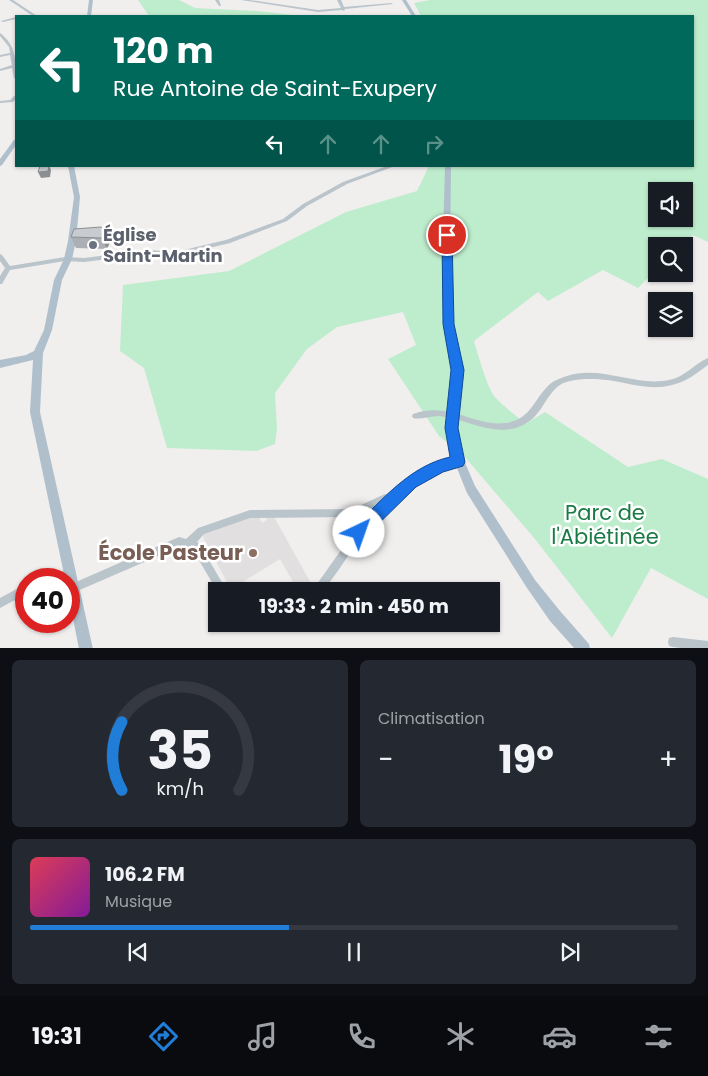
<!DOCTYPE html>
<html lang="fr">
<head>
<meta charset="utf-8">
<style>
  :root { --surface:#171b24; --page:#242831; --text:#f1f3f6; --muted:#9ea1a6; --line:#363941; --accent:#207ed9 }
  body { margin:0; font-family:Poppins,sans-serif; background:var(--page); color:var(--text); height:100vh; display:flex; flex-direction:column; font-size:19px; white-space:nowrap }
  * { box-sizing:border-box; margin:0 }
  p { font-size:16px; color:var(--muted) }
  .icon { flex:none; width:28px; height:28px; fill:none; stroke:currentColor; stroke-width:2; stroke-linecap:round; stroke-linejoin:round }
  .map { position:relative; height:648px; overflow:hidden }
  .panel { display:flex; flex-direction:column; gap:12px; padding:12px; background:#0d0f14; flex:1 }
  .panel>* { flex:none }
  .hud { position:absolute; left:15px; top:15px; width:679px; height:152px; border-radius:0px; box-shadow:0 1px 4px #0004; background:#00695c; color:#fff; overflow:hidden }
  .tools { position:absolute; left:648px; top:182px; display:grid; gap:10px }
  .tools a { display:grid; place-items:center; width:45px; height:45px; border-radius:0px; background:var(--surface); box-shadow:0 1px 4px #0004; font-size:25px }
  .speed { position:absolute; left:15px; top:568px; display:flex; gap:10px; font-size:25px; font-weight:700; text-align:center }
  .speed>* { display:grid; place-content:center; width:65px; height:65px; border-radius:50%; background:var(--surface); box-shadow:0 1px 4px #0004; line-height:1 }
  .speed .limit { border:8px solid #d22; background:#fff; color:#111 }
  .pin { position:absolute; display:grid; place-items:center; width:42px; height:42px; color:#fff; margin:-21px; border:2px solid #fff; border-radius:50%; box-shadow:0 1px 5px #0007 }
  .me { position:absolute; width:55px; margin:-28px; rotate:42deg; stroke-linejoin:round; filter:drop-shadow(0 0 4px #0008) }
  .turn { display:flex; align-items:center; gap:18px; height:105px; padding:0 15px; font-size:22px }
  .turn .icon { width:65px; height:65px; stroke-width:2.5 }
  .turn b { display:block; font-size:35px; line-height:42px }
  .lanes { display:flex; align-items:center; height:48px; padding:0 15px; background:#0003; justify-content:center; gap:25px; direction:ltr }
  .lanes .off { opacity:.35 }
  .big { font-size:38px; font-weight:700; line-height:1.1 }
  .panel .tile { flex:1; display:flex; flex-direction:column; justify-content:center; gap:8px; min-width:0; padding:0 18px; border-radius:8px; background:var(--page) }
  .panel .dial { align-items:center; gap:0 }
  .dial svg { height:130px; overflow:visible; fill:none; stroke:var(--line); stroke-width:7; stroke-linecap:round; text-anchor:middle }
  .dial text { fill:var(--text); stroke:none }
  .song { display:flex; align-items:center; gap:15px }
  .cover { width:60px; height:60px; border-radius:8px; background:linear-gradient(135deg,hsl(350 70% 55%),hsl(290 70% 35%)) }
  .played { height:5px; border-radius:2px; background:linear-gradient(90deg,var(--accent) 40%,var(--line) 40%) }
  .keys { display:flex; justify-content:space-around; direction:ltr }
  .heat { display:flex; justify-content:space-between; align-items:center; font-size:28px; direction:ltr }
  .panel .tiles { flex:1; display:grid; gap:12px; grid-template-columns:1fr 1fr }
  .tile:last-child { grid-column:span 2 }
  .trip { position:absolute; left:208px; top:582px; width:292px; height:50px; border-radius:0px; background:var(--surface); box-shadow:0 1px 4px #0004; font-weight:700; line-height:50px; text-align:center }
  .dock { display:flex; height:80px; justify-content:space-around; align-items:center; background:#090b0e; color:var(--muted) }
  .dock .icon { width:35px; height:35px }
  .dock .on { color:var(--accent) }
  .dock b { font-size:22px; color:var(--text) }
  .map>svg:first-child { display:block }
  .education { fill:#e2dfe0 }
  .green { fill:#beedcd; fill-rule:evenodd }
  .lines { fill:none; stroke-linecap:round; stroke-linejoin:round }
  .minor { fill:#bac4cb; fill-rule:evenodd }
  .major { fill:#afc0cc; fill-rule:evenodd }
  .wall { fill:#acafb4 }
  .shaded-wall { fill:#8c8f92 }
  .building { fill:#c8ccd1; stroke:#8c8f92 }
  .route { fill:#1a73e8; stroke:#114b97 }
  .worship-dot { fill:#6b7280; stroke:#fff; stroke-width:2 }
  .education-dot { fill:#8d6e63; stroke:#fff; stroke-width:2 }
  .labels { text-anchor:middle; stroke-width:5; stroke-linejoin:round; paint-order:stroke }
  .worship-label { font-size:18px; font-weight:bold; fill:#5b616d; stroke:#fff; text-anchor:start }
  .near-park-label { font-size:21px; fill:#1a7a43; stroke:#fff }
  .near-education-label { font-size:21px; font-weight:bold; fill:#785e54; stroke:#fff; text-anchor:end }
</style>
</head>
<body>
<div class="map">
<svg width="708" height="649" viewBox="0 0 708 649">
  <rect width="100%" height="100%" fill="#f1eeee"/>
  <path class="education" d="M258 515 262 523 267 520 265 515H273L312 585 307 591H298L280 559 231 589 229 586 203 537V533Z"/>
  <g class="green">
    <path d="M138 0H179L195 8 257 11 302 16H149Z"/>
    <path d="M430 0H708V242L693 235 681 246H656V270L638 288 603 270 548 301 538 292 474 341C478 354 487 388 495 397 504 407 516 415 525 424L545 412 628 467 662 459 708 479V599L651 568 612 638 535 539 464 456 439 436 388 359 416 345 403 312 337 327 307 349 275 393 277 429 275 444 256 451 167 448 144 368 120 351 123 285 229 271 346 212 417 191 429 166H692V16H421L414 3ZM656 191H684V219H656Z"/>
  </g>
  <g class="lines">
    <g class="minor">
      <path d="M9 0H13L37 16H33Z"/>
      <path d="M215 0H219L221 6H219Z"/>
      <path d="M241 0H250L318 10 341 8 337 0H341L344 7 391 3 393 4 345 9 344 11 342 10 318 12Z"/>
      <path d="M16 17V19L3 22 1 21Z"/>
      <path d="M0 33C16 45 16 60 16 79L14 78 12 68 0 71V69L12 65 10 55 0 57V55L10 53 9 47 0 36Z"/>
      <path d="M14 96H16V99L13 102 0 103V101L10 100Z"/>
      <path d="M387 166H395L347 184 307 206 287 221 230 243 175 256 148 254 84 262 65 261 10 270 2 284H0V276L5 268 0 261V254L2 255 10 266 65 257 84 258 148 250 175 252 226 240 283 219 303 204 343 182Z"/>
      <path d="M708 358V365C697 373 686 382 672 385 650 391 629 383 608 380 596 379 583 378 570 381 549 385 546 408 531 420 501 443 470 419 439 416 430 416 420 420 413 418L412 416 413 414C450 401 473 427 506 423 532 419 534 398 550 384 555 380 561 378 567 376 601 365 635 387 669 380 685 377 694 364 708 358Z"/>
      <path d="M458 458 461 459 462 462 461 465C451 468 441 470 432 475 402 491 376 517 356 544 345 560 335 576 323 591H312L351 536 378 506 352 517 250 518 204 534 197 542 199 543 227 591H217L193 550 179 547 75 592 72 594 69 593V585L179 537 186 539 198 528 201 527 250 510 352 509 385 494 389 495C410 478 431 466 458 458Z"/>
      <path d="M69 569 72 571 74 574 72 577 69 579H46L48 576Z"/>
      <path d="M26 584V594L0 608V598Z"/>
      <path d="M673 637 708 641V649C695 649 681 649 669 646L668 642 669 638Z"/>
    </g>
    <g class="major">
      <path d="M89 0H93L91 16H87Z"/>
      <path d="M402 0H406L416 16H412Z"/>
      <path d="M16 139V145L2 165 0 166V159L14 140Z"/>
      <path d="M68 166H74L80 197 76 241 72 259 62 280 52 330 43 353 40 412 93 649H79L69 598V579H65L30 412 33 360 0 368V360L26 355 34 351 44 330 54 280 64 259 68 241 74 197Z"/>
      <path d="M445 166H451L450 273 453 329 463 370 456 422 460 451 475 486 535 580 560 611 589 644 590 649H575L550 621 527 588 467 493 450 451 446 422 453 370 445 329 442 273Z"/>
    </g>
  </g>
  <path class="wall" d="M101 227 110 242 107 249 76 248 71 237Z"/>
  <g class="shaded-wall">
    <path d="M49 166 51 170 50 177 41 178 38 172Z"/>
    <path d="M105 231 110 242 107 249 102 238Z"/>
  </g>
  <g class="building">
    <path d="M40 166H49L48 171 38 172Z"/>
    <path d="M101 227 105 231 102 238 71 237 74 229Z"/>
  </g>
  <path class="route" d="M447 232 452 235 454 324 464 370 458 428 465 462 463 466 443 472 416 487 365 537 359 540 354 537 352 532 354 527C383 499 410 466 450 457L445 428 451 370 443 324 442 235Z"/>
  <circle class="worship-dot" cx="93" cy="245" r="5"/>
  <circle class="education-dot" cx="253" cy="553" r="5"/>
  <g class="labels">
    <g class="worship-label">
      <text x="103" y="241">Église<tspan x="103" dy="21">Saint-Martin</tspan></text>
    </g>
    <g class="near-park-label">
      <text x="605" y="520">Parc de<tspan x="605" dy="24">l'Abiétinée</tspan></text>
    </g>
    <g class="near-education-label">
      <text x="243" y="560">École Pasteur</text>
    </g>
  </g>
</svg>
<div class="tools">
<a><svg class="icon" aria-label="sound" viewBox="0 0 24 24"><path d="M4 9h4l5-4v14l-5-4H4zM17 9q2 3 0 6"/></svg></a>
<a><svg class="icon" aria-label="search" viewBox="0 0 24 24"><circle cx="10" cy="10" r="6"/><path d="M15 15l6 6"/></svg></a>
<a><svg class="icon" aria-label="layers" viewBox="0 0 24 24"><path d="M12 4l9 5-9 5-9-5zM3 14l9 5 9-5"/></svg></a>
</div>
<div class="speed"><div class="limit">40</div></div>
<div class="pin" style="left:447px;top:235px;background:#d93025"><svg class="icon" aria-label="arrive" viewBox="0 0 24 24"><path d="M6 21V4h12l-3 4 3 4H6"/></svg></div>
<svg class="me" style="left:359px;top:532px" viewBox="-20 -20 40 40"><circle r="19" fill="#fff"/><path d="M0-13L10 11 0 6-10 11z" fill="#1a73e8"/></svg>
<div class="trip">19:33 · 2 min · 450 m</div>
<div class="hud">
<div class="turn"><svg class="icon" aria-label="left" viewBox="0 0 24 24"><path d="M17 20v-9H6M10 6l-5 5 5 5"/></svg><div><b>120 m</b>Rue Antoine de Saint-Exupery</div></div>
<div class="lanes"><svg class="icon" aria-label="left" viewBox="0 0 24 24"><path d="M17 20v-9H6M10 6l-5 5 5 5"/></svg><svg class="icon off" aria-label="ahead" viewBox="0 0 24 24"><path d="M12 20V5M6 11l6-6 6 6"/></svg><svg class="icon off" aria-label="ahead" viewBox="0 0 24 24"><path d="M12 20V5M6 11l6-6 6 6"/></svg><svg class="icon off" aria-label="right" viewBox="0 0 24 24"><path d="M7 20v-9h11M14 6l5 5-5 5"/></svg></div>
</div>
</div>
<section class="panel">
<div class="tiles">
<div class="tile dial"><svg viewBox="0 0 100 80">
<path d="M14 69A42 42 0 1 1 86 69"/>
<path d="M14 69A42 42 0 0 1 14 27" stroke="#207ed9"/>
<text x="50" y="56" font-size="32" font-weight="700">35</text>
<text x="50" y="72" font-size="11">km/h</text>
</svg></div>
<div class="tile"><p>Climatisation</p>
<div class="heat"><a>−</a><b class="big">19°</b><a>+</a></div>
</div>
<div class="tile">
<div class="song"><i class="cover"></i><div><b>106.2 FM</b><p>Musique</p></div></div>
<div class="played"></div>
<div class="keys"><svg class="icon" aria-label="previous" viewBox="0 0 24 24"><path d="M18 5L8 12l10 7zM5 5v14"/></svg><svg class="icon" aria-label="pause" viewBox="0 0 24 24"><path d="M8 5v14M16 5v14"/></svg><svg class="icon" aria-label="next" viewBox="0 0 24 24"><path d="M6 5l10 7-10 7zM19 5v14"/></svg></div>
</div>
</div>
</section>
<nav class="dock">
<b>19:31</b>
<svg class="icon on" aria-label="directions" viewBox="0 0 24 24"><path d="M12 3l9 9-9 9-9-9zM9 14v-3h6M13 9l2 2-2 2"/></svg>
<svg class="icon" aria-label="music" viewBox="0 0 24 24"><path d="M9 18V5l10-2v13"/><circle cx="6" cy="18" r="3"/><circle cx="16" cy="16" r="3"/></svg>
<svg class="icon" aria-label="phone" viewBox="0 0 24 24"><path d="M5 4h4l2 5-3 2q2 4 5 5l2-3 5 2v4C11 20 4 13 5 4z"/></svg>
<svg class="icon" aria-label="climate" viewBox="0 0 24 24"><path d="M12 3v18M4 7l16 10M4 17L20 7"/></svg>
<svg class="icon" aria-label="car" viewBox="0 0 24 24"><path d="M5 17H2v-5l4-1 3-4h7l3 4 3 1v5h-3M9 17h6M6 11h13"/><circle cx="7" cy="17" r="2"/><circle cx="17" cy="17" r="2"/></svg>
<svg class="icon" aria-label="filters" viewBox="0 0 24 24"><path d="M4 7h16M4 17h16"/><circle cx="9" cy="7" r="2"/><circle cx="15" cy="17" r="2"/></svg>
</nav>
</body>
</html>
